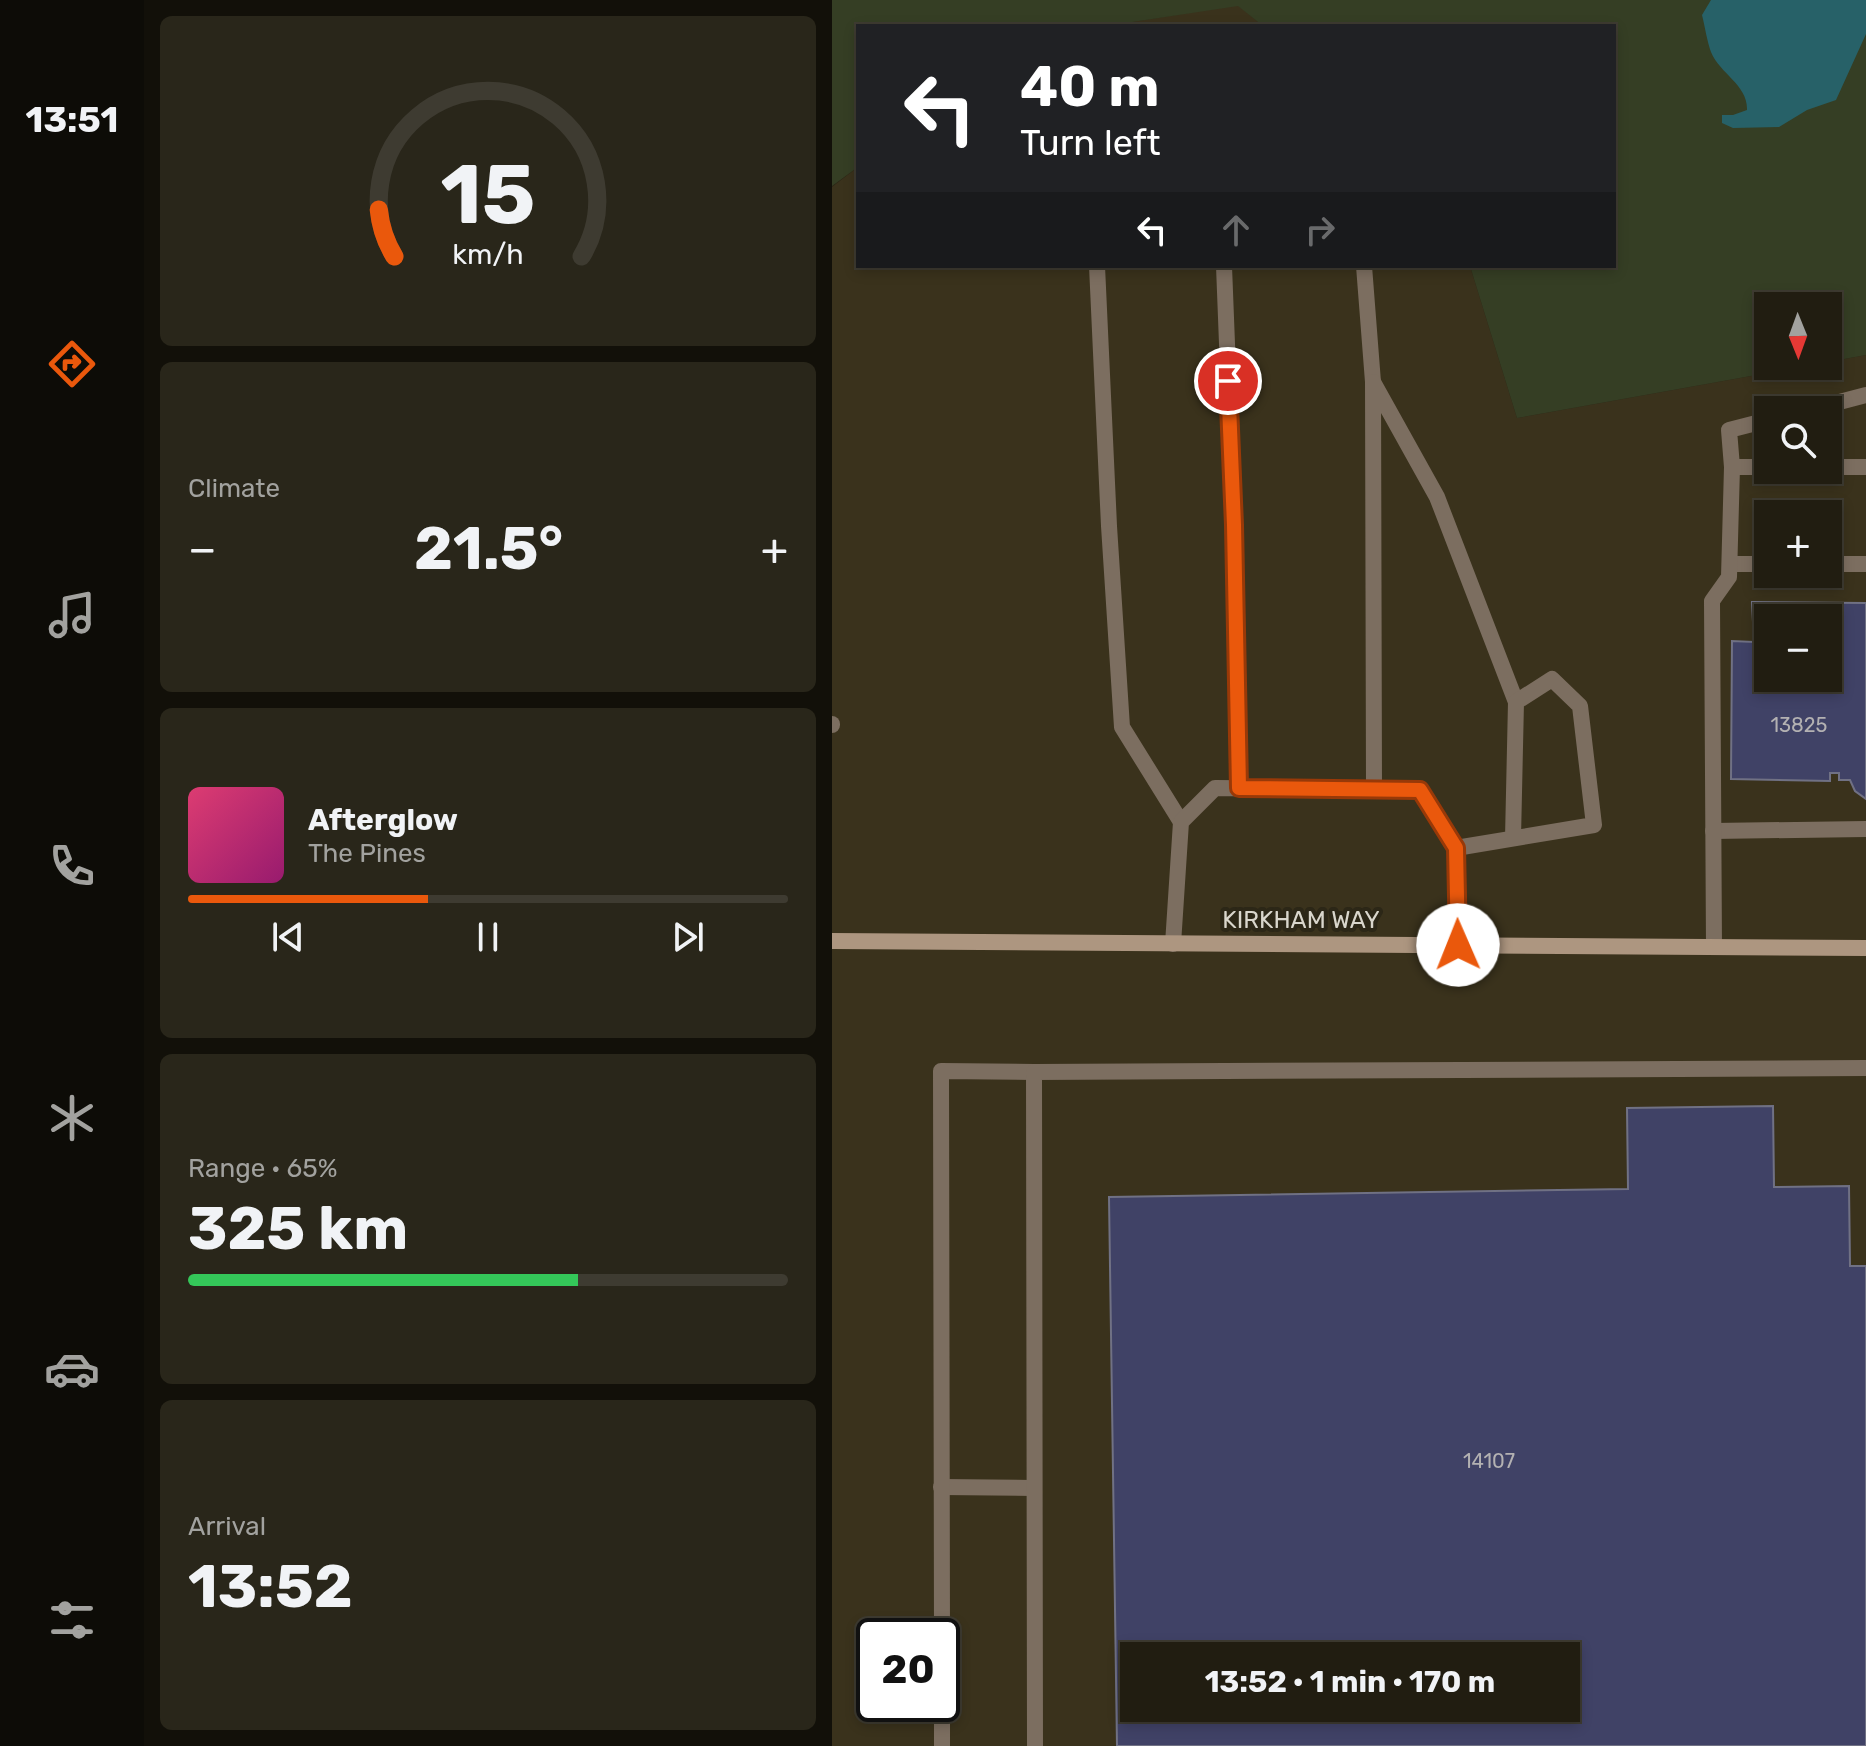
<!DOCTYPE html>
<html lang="en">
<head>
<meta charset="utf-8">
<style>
  :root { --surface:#211d11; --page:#29261a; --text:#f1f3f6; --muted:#a2a29f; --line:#3e3b31; --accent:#ea580c }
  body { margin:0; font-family:Rubik,sans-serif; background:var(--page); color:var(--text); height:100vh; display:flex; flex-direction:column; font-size:30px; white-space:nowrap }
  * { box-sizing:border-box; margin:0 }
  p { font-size:26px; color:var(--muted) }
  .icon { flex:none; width:44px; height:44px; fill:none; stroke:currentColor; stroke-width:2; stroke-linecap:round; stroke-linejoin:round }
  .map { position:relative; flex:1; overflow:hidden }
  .sheet { display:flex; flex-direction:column; gap:16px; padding:16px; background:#121009; width:688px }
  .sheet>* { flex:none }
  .banner { position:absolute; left:24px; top:24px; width:760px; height:244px; border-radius:0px; box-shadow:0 4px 12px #0003,0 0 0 2px var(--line); background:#202124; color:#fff; overflow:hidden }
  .needle { width:52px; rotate:179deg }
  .fabs { position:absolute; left:922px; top:292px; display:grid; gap:16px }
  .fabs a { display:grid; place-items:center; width:88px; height:88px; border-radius:0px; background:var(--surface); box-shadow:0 4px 12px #0003,0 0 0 2px var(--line); font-size:40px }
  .speed { position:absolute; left:24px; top:1618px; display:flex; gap:16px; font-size:40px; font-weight:700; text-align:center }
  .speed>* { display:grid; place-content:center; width:104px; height:104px; border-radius:50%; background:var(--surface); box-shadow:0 4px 12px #0003,0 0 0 2px var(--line); line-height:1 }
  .speed .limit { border:4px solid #111; border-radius:12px; background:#fff; color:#111 }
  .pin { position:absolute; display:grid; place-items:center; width:68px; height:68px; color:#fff; margin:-34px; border:4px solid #fff; border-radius:50%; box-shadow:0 2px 8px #0007 }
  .me { position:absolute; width:88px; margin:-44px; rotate:359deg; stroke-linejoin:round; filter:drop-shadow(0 0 6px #0008) }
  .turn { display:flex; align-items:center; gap:28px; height:168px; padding:0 32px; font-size:36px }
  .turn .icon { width:104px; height:104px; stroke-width:2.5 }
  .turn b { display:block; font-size:56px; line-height:68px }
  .lanes { display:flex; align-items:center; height:76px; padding:0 32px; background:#0003; justify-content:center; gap:40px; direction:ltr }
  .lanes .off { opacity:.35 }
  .big { font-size:60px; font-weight:700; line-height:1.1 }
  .sheet .card { flex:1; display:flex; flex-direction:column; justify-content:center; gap:12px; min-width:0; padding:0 28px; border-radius:12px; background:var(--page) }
  .sheet .dial { align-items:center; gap:0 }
  .dial svg { height:208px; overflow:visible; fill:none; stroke:var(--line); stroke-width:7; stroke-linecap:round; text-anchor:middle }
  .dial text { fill:var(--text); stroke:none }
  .song { display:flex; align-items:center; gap:24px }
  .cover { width:96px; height:96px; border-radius:12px; background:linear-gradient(135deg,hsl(340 70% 55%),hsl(320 70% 35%)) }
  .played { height:8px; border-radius:4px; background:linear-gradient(90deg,var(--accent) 40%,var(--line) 40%) }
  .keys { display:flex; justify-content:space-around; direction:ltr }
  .heat { display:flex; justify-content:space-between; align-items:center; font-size:44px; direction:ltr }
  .charge { height:12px; border-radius:6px; background:linear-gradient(90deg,#34c759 65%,var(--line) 0) }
  .trip { position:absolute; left:288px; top:1642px; width:460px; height:80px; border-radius:0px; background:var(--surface); box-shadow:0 4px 12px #0003,0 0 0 2px var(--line); font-weight:700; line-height:80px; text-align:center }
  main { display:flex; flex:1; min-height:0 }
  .dock { display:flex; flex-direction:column; width:144px; justify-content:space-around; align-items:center; background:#0d0c07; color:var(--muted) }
  .dock .icon { width:56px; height:56px }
  .dock .selected { color:var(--accent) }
  .dock b { font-size:36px; color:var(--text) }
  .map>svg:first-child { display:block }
  .built { fill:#3a321c; fill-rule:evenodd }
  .green { fill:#353e24 }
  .water { fill:#276168 }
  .building { fill:#404266; stroke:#707184; stroke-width:2; fill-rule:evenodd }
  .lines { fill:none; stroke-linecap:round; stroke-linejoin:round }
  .service { stroke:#7c6e60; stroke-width:16 }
  .secondary { stroke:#ad9680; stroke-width:16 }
  .route-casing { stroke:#983908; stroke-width:20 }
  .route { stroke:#ea580c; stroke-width:14 }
  .labels { text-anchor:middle; stroke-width:8; stroke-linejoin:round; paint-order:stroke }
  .number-label { font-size:20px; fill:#b3b1b2 }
  .street-label { font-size:24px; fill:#d9d6cc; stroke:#2c2717 }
</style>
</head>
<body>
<main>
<nav class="dock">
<b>13:51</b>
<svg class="icon selected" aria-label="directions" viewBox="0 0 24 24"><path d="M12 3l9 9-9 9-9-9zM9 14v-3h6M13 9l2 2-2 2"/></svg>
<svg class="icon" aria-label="music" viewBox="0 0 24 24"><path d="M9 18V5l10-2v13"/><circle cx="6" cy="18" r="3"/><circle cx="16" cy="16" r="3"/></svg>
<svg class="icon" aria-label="phone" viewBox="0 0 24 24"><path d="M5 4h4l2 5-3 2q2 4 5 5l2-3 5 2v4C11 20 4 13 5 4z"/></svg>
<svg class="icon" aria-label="climate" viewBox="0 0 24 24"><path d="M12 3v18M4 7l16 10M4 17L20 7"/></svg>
<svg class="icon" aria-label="car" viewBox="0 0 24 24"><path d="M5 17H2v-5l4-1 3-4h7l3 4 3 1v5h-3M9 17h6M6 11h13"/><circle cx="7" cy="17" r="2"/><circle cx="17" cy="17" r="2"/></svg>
<svg class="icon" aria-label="filters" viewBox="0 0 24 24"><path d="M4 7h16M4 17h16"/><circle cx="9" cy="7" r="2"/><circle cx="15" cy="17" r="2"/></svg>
</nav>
<section class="sheet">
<div class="card dial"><svg viewBox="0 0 100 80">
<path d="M14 69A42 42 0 1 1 86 69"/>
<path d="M14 69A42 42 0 0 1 8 51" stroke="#ea580c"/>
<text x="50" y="56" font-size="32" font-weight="700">15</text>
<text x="50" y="72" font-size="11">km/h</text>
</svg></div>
<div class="card"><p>Climate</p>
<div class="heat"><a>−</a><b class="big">21.5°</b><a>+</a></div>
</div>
<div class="card">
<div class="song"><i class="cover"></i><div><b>Afterglow</b><p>The Pines</p></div></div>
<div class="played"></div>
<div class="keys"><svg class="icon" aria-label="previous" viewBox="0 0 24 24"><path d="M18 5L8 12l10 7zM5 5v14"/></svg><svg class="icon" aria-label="pause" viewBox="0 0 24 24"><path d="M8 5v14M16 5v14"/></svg><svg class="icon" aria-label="next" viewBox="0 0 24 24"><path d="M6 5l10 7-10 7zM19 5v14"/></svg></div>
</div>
<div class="card"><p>Range · 65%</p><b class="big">325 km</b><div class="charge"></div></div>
<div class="card"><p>Arrival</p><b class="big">13:52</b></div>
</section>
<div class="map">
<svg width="1034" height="1746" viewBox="0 0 1034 1746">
  <rect width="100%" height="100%" fill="#2c2717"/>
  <g class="built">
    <path d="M406 5 431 26H274Z"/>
    <path d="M26 167V266H638L685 418 975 366H996V362L1034 355V1746H0V187ZM936 410H996V470H936ZM936 514H996V574H936ZM936 618H996V678H936ZM42 1636H110V1704H42ZM302 1656H734V1708H302Z"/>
  </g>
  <path class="green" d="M0 0H1034V355L996 362V306H936V366H975L685 418 638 266H782V26H431L406 6 274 26H26V167L0 186Z"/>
  <path class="water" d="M879 0H1034V34L1004 100 975 110 947 127 901 128 890 123V115H901L915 110C916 85 888 74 879 52 875 41 873 27 870 15Z"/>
  <g class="building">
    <path d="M920 602 1034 603V799L1023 791 1018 780H1007V773H998V781L899 779 900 641 922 642ZM936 618H996V678H936Z"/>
    <path d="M941 1106 942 1187 1017 1186 1018 1266H1034V1746H285L277 1197 796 1189 795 1108ZM302 1656H734V1708H302Z"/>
  </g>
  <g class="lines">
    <g class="service">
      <path d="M265 266 277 526 290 727 349 822"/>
      <path d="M392 266 402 525 407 788"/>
      <path d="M532 266 541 382"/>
      <path d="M977 410 1034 395"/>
      <path d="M900 467 897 430 936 420"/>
      <path d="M996 467H1034"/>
      <path d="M898 564H936"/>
      <path d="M996 564H1034"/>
      <path d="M0 724V725"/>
      <path d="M542 790 541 382 605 497 684 702"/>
      <path d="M881 831 1034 829"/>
      <path d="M624 848 762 825 748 706 720 679 684 702 681 838"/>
      <path d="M341 944 349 822 383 788 588 790 624 848 626 945"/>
      <path d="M882 947 880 601 897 577 900 467H936"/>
      <path d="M109 1487 201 1488"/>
      <path d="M110 1636 109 1071 202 1072"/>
      <path d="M110 1683V1746"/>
      <path d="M203 1746 202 1072 1034 1068"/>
    </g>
    <path class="secondary" d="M0 941 1034 948"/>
  </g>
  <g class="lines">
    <g class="route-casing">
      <path id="route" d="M396 381 402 525 407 788 588 790 624 848 626 945"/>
    </g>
    <use href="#route" class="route"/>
  </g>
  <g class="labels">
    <g class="number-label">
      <text x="967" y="732">13825</text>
      <text x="657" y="1468">14107</text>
    </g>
    <g class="street-label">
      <text x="469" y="928">KIRKHAM WAY</text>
    </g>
  </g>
</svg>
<div class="fabs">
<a><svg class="needle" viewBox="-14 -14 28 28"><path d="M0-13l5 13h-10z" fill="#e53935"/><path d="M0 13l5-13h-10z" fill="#a2a29f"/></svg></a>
<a><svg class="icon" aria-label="search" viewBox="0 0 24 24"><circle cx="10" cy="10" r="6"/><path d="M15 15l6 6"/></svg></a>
<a>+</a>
<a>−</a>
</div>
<div class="speed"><div class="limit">20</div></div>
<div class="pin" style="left:396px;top:381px;background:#d93025"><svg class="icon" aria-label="arrive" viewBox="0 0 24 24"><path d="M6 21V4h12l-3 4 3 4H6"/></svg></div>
<svg class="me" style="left:626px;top:945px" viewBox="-20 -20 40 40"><circle r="19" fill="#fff"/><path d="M0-13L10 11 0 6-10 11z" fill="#ea580c"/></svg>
<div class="trip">13:52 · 1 min · 170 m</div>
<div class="banner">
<div class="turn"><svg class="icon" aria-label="left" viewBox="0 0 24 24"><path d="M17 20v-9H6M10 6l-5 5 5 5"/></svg><div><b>40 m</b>Turn left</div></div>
<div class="lanes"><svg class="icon" aria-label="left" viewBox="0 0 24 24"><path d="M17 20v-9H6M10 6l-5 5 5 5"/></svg><svg class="icon off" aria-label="ahead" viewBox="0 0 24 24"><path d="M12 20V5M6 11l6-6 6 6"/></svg><svg class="icon off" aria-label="right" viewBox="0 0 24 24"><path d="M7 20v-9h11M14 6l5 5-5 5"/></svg></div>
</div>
</div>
</main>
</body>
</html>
